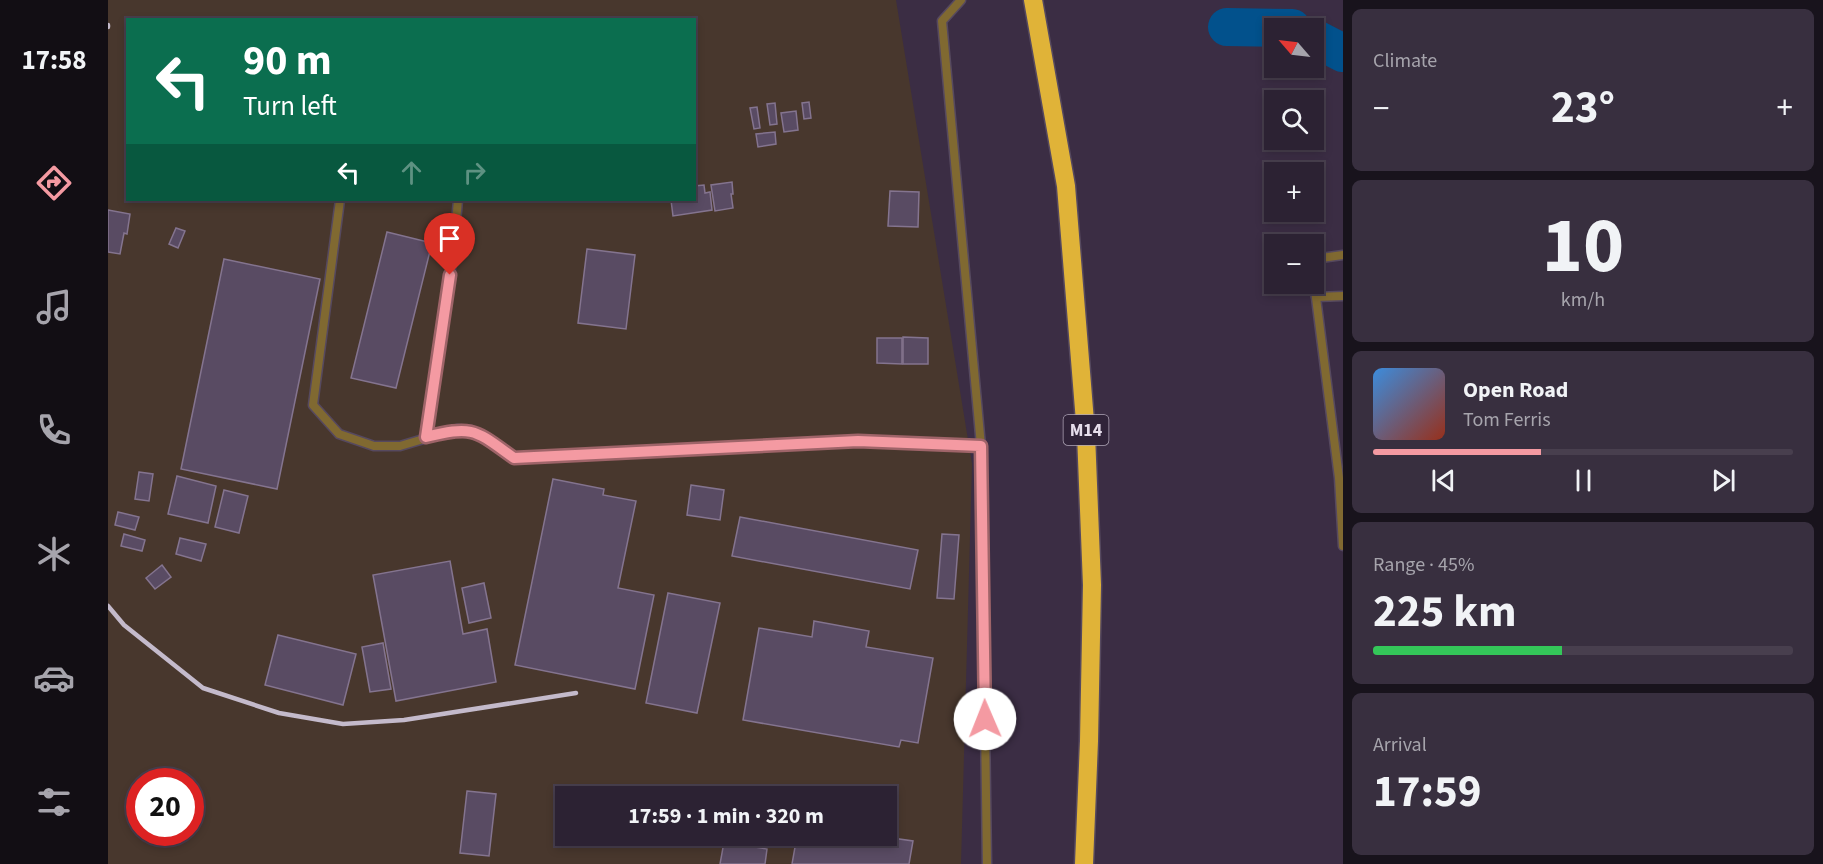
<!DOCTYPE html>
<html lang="en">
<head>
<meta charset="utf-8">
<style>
  :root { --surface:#2c2233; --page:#382f3f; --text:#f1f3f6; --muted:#a6a4ac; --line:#483f4e; --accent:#f49aa2 }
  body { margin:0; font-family:"Source Sans 3",sans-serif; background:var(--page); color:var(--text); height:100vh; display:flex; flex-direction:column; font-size:22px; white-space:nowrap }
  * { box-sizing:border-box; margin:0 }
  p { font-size:20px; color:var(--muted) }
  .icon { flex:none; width:33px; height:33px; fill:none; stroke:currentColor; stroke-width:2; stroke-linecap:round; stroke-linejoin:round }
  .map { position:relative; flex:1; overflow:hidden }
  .side { display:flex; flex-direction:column; gap:9px; padding:9px; background:#18131c; width:480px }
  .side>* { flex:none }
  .top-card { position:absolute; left:18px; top:18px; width:570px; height:183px; border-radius:0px; box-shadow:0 3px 9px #0003,0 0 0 2px var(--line); background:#0b6e4f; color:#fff; overflow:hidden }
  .needle { width:39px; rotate:298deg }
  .tools { position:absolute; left:1156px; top:18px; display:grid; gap:12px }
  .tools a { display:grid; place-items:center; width:60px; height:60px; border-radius:0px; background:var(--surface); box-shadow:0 3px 9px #0003,0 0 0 2px var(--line); font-size:30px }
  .speed { position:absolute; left:18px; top:768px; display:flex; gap:12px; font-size:30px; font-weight:700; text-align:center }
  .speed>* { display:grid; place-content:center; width:78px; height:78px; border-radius:50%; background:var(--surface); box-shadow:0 3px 9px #0003,0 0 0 2px var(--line); line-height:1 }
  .speed .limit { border:9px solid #d22; background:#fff; color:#111 }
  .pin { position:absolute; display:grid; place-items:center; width:51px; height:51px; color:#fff; margin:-62px -26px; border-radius:50% 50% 50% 0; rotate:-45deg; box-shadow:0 0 6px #0007 }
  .pin .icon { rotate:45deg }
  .me { position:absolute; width:66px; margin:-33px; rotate:359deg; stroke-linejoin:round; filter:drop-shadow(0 0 4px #0008) }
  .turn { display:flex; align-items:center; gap:21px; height:126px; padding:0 18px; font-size:27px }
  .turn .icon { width:78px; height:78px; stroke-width:2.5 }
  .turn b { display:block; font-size:42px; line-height:51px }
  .lanes { display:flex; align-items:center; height:57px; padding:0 18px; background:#0003; justify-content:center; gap:30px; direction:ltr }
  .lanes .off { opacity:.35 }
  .big { font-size:45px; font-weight:700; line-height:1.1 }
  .side .widget { flex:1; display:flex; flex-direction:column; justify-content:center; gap:9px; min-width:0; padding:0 21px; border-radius:9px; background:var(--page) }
  .side .dial { align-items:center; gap:0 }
  .dial b { font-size:78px; line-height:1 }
  .song { display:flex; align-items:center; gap:18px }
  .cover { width:72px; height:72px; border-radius:9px; background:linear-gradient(135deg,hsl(210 70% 55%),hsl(10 70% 35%)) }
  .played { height:6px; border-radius:3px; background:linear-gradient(90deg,var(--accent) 40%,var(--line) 40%) }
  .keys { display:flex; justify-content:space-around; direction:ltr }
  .heat { display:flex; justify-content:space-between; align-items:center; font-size:33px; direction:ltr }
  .charge { height:9px; border-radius:4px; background:linear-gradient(90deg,#34c759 45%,var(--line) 0) }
  .trip { position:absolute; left:447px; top:786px; width:342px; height:60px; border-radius:0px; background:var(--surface); box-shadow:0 3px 9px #0003,0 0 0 2px var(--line); font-weight:700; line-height:60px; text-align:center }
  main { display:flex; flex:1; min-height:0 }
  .tabs { display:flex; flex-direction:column; width:108px; justify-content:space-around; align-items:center; background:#120e14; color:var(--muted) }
  .tabs .icon { width:42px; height:42px }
  .tabs .current { color:var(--accent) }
  .tabs b { font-size:27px; color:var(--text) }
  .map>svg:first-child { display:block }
  .industrial { fill:#48372d; fill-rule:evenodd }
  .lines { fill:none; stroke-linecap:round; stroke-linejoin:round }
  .river { stroke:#02518c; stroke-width:38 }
  .building { fill:#594b63; stroke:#84748f; stroke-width:1.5 }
  .lane-casing { stroke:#56495f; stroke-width:11 }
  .highway-casing { stroke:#56495f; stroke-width:21 }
  .lane { stroke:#806931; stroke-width:8 }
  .highway { stroke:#e0b338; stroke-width:18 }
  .rail { stroke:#c4bacb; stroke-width:4.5 }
  .route-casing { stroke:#9f6469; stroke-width:15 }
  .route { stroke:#f49aa2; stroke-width:10 }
  .labels { text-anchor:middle; stroke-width:6; stroke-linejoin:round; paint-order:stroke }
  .shield { fill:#302339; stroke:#afa5b6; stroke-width:1.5 }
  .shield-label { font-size:18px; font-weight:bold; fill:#e6ddec }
</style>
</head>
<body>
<main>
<nav class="tabs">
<b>17:58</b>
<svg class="icon current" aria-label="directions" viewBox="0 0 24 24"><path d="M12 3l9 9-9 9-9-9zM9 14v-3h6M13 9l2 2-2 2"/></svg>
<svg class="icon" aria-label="music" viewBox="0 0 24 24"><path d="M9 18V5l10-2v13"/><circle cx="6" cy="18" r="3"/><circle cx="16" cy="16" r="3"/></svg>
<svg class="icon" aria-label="phone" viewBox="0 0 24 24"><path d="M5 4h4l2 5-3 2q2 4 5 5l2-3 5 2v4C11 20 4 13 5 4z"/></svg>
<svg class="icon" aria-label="climate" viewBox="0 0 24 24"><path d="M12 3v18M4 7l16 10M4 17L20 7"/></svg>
<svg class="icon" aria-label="car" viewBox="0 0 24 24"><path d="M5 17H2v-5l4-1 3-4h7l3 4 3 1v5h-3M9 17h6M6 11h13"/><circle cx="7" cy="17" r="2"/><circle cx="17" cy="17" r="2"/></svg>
<svg class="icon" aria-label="filters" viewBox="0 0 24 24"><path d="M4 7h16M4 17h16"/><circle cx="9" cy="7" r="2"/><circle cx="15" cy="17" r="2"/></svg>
</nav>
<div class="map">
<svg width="1235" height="864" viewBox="0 0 1235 864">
  <rect width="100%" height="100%" fill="#3b2d44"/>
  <path class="industrial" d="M0 0H788L864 464 853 864H0ZM20 20H586V200H20ZM32 782H82V832H32ZM458 796H778V836H458Z"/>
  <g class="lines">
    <g class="river">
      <path d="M1119 27 1184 28"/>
      <path d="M1206 38 1235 53"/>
    </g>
  </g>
  <g class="building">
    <path d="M701 102 703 118 696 119 694 103Z"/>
    <path d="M667 103 669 124 662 125 659 104Z"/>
    <path d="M649 107 652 128 646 129 642 108Z"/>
    <path d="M688 111 690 130 676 132 673 113Z"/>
    <path d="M667 132 668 144 650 147 648 134Z"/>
    <path d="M624 182 625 194H623L625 208 607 211 603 185Z"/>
    <path d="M596 185 597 193 602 192 604 210 565 216 563 200H586V186Z"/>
    <path d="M782 191 811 192 810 227 780 226Z"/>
    <path d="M0 210 22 214 19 234 16 233 12 254 0 252Z"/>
    <path d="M68 228 77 231 70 248 61 244Z"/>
    <path d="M279 232 324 243 288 388 243 378Z"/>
    <path d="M479 249 527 255 518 329 470 323Z"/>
    <path d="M116 259 212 279 169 489 73 469Z"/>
    <path d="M795 337 820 338V364H795Z"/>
    <path d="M769 338H794V364L769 363Z"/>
    <path d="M31 472 45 474 41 501 27 499Z"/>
    <path d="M69 476 108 486 100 523 60 514Z"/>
    <path d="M445 479 496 489 495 495 528 501 510 588 546 595 527 689 407 665Z"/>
    <path d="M583 485 616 490 612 520 579 515Z"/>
    <path d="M116 490 140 496 131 533 107 527Z"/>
    <path d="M10 512 31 517 27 530 7 525Z"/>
    <path d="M632 517 810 550 802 589 624 556Z"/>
    <path d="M16 534 37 540 34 551 13 546Z"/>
    <path d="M834 534 851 535 846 599 829 598Z"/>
    <path d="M72 538 98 544 93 561 68 554Z"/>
    <path d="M342 561 355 634 379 629 388 682 288 701 265 575Z"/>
    <path d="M54 565 63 577 47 589 38 578Z"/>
    <path d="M376 583 383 618 361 623 354 588Z"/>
    <path d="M560 593 612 603 589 713 538 703Z"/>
    <path d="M706 621 761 631 758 647 825 658 810 743 793 740 791 747 635 720 651 628 704 637Z"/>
    <path d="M170 635 248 654 235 705 157 685Z"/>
    <path d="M275 643 283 689 262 692 254 647Z"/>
    <path d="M359 791 388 794 381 856 352 853Z"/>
    <path d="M689 836H770L805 841 801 864H684Z"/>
    <path d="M616 842 659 849 657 864H612Z"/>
  </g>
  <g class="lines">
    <g class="lane-casing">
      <g id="lane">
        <path d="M853 0 834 21 873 446 879 864"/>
        <path d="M232 200 205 405 231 434 266 446H292L349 429 363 430 376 437 406 458 750 441 873 446"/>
        <path d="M1206 259 1235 255"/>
        <path d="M1206 282 1231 478 1235 546"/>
        <path d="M1208 297 1235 296"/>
        <path d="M318 437 345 255 350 200"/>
      </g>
    </g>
    <g class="highway-casing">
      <path id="highway" d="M925 0 958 186 978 434 984 585 981 741 976 864"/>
    </g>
    <use href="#lane" class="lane"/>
    <use href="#highway" class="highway"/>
    <g class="rail">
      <path d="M0 25V27"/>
      <path d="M0 606 16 625 95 688 171 713 235 724 296 720 468 693"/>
    </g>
  </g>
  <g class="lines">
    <g class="route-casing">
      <path id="route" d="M342 275 318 437C366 425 367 430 406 458L750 441 873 446 877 719"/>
    </g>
    <use href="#route" class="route"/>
  </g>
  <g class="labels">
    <rect class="shield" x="955.5" y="415" width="45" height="30" rx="4.5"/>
    <g class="shield-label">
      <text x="978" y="436">M14</text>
    </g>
  </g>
</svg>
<div class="tools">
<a><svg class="needle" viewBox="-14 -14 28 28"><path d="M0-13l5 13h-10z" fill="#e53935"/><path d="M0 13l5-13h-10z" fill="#a6a4ac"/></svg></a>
<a><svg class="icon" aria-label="search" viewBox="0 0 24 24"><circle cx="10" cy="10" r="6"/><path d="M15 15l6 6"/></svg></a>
<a>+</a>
<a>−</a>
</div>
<div class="speed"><div class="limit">20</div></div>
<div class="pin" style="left:342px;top:275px;background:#d93025"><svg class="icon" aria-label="arrive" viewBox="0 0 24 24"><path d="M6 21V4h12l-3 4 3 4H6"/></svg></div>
<svg class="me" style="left:877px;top:719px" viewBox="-20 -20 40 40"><circle r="19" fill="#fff"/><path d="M0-13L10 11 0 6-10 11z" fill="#f49aa2"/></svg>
<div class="trip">17:59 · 1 min · 320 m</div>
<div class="top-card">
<div class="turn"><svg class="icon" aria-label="left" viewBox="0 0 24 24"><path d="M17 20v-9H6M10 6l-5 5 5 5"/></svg><div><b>90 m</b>Turn left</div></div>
<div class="lanes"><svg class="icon" aria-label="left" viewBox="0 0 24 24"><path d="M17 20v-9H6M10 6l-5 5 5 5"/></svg><svg class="icon off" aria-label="ahead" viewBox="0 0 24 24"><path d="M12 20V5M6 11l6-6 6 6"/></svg><svg class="icon off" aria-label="right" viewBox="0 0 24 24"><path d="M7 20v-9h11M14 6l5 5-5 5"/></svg></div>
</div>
</div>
<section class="side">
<div class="widget"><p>Climate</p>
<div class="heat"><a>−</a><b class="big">23°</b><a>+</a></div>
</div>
<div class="widget dial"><b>10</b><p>km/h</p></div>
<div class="widget">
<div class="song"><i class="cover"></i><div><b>Open Road</b><p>Tom Ferris</p></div></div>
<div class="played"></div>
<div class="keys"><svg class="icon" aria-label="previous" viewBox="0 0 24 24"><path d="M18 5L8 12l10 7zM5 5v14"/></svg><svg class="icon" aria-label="pause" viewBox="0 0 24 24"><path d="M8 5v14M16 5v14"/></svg><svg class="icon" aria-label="next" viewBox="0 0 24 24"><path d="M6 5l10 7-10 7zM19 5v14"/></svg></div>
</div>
<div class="widget"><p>Range · 45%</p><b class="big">225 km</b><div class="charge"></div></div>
<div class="widget"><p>Arrival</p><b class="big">17:59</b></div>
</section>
</main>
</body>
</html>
